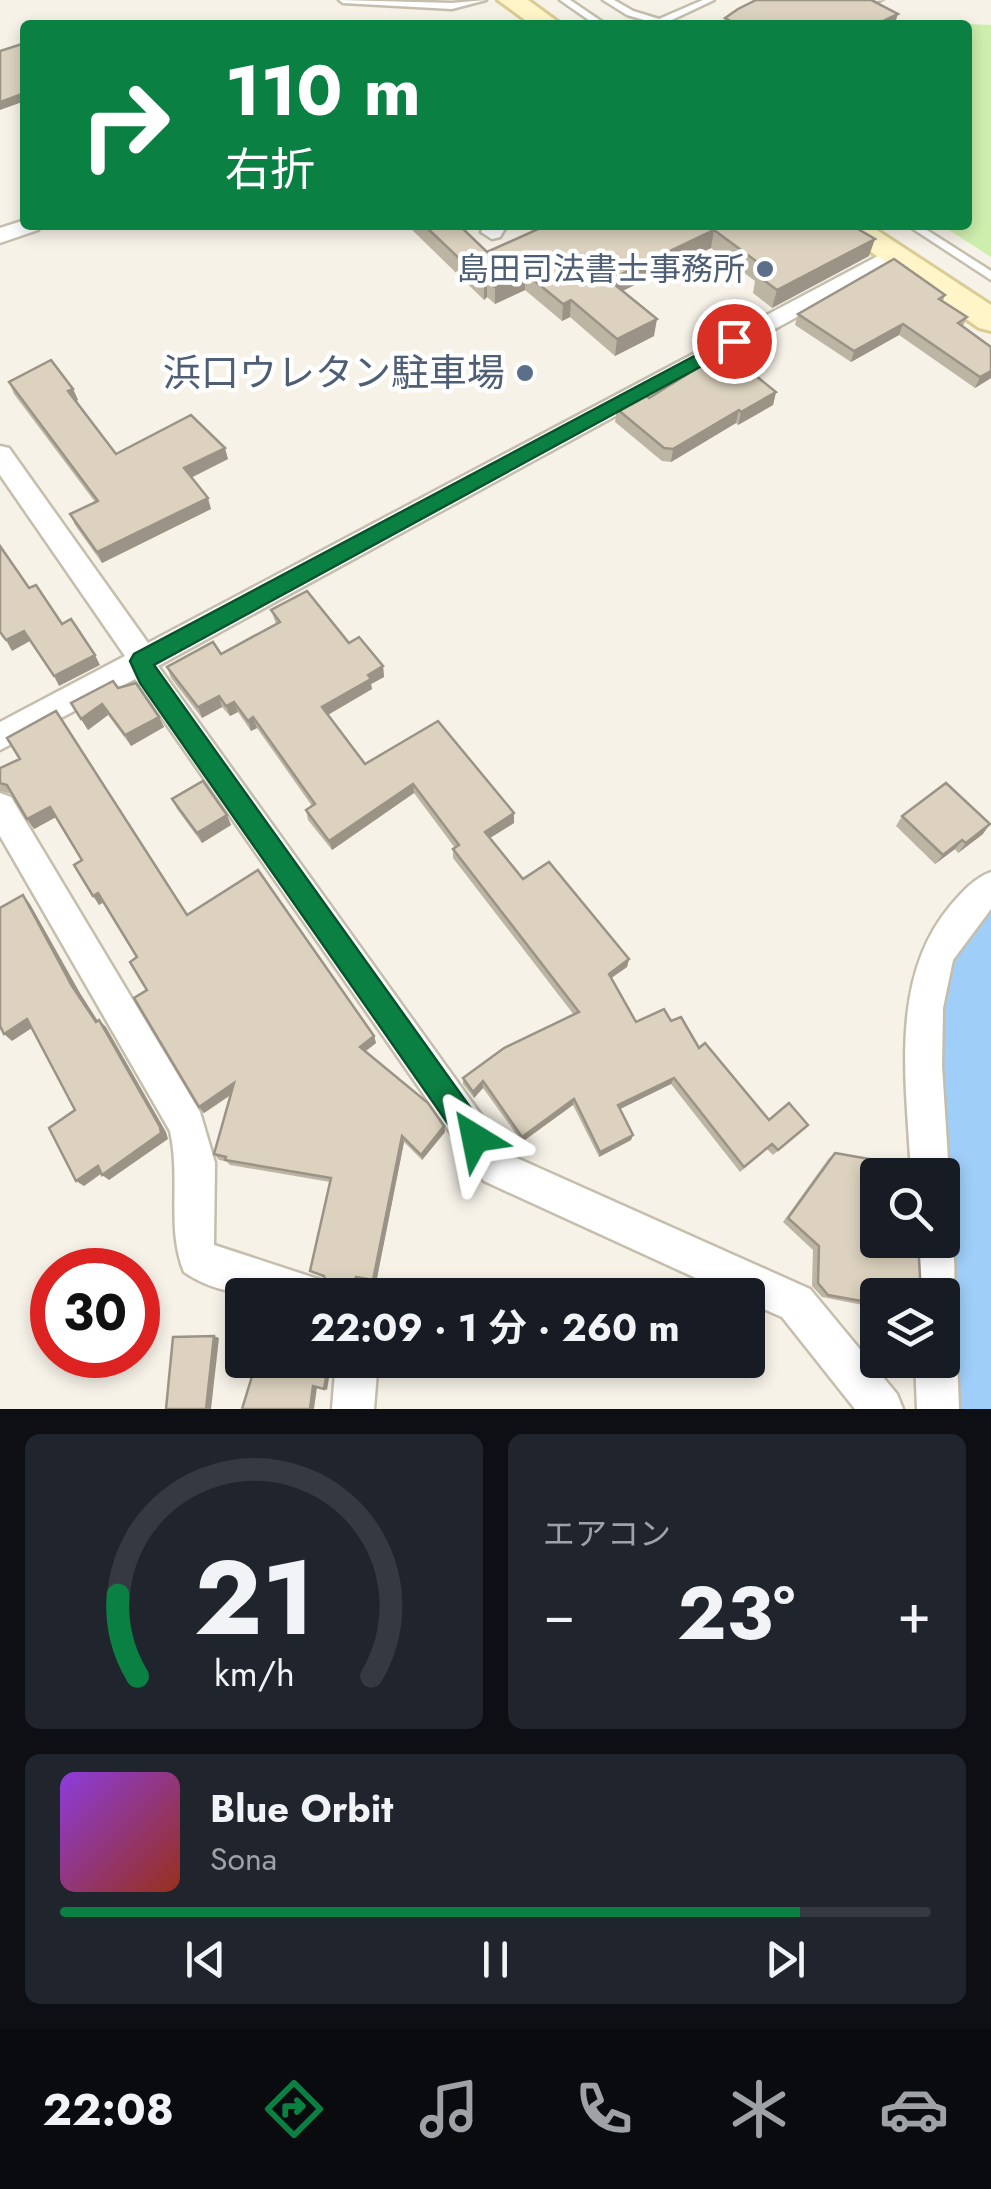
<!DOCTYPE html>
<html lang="ja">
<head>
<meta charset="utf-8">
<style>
  :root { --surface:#171b24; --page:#20242c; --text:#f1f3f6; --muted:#9ea1a6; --line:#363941; --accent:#0b8043 }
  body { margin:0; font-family:Jost,"Noto Sans JP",sans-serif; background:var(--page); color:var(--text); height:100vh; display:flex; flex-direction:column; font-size:38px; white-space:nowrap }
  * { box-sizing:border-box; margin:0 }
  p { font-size:32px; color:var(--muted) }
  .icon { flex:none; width:55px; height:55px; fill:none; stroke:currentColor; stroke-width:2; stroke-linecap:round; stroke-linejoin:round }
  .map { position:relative; height:1409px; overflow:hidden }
  .panel { display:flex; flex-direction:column; gap:25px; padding:25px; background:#0d0f14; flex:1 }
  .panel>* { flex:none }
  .top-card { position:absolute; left:20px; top:20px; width:952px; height:210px; border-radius:10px; box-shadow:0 5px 15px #0003; background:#0b8043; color:#fff; overflow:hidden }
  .fabs { position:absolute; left:860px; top:1158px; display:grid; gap:20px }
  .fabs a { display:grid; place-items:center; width:100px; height:100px; border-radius:10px; background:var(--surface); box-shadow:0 5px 15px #0003; font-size:50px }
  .speed { position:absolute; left:30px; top:1248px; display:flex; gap:20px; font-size:50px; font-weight:700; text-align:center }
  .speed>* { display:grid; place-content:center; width:130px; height:130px; border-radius:50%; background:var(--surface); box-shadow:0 5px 15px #0003; line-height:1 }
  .speed .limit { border:15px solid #d22; background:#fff; color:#111 }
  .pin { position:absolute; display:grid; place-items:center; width:85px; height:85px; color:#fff; margin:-42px; border:5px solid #fff; border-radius:50%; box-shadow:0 2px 10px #0007 }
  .me { position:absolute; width:110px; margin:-55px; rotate:325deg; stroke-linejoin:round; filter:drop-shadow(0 0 8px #0008) }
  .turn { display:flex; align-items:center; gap:35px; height:210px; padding:0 40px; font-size:45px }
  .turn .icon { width:130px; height:130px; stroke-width:2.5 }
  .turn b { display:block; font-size:70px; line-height:85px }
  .big { font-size:75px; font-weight:700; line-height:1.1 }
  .panel .card { flex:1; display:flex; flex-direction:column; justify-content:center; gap:15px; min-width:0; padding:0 35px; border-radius:15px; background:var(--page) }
  .panel .dial { align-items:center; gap:0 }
  .dial svg { height:260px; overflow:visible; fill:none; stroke:var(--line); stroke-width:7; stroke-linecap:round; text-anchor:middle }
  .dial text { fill:var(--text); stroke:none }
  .song { display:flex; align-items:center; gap:30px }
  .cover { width:120px; height:120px; border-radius:15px; background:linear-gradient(135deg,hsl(270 70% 55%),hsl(10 70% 35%)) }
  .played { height:10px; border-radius:5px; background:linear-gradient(90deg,var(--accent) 85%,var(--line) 85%) }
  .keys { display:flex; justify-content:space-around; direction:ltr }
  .heat { display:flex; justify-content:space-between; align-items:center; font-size:55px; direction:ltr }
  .panel .tiles { flex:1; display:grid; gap:25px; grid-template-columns:1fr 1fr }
  .card:last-child { grid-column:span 2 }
  .trip { position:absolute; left:225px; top:1278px; width:540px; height:100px; border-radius:10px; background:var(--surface); box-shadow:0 5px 15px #0003; font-weight:700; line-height:100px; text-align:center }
  .tab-bar { display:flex; height:160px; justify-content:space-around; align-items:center; background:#090b0e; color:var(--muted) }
  .tab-bar .icon { width:70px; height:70px }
  .tab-bar .on { color:var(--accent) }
  .tab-bar b { font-size:45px; color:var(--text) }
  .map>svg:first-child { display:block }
  .green { fill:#cdeead }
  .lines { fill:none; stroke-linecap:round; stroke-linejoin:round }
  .river { fill:#9fcef8; fill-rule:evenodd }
  .lane-casing { stroke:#c5beac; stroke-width:5 }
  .street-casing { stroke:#c5beac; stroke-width:5 }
  .secondary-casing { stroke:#dacc93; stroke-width:6 }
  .lane { fill:#fff; fill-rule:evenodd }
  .street { fill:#fff; fill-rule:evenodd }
  .secondary { fill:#fff5c9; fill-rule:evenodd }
  .wall { fill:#bdb5a4 }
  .shaded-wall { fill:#9a9386 }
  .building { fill:#dcd2bf; stroke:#9a9386; stroke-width:2.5 }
  .route { fill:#0b8043; stroke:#07532c; stroke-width:2.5 }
  .service-dot { fill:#5c6f8a; stroke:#fff; stroke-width:4 }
  .labels { text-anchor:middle; stroke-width:9; stroke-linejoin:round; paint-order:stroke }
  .far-service-label { font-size:32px; fill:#4e5e75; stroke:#fff; text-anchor:end }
  .service-label { font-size:38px; fill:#4e5e75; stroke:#fff; text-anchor:end }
</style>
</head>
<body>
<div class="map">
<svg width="991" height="1409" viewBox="0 0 991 1409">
  <rect width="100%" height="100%" fill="#f6f2e8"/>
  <path class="green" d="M896 20 991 25V257L941 225H968V25H886Z"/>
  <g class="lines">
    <path class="river" d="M991 910V1409H938L937 1360H942V1295H935L933 1240H942V1175H932L927 1011 934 980 965 920Z"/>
    <g class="lane-casing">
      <g id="lane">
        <path d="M339 0 452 3 486 0 452 9 343 3Z"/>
        <path d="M560 0H570L607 25H596Z"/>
        <path d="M603 0H614L633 11 659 19 703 0H714L661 25H648L651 22 627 15Z"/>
        <path d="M907 225H919L991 271V280Z"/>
      </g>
    </g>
    <g class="street-casing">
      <g id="street">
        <path d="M25 220V225H41L38 230 0 243V228Z"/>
        <path d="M485 225H507L500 237 492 239 481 232Z"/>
        <path d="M893 248 904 255 901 260 158 666 510 1155 810 1289 897 1394 903 1409H855L782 1317 748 1302V1295H733L484 1181 135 679 0 750V722L125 656 0 475V446L9 448 148 643Z"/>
        <path d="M0 793 11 797 200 1112 215 1163 214 1245 324 1281 330 1295C281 1295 227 1302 184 1272 166 1228 181 1180 170 1131L0 836Z"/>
        <path d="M991 872V909L953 960 943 1008 942 1066 949 1175 942 1189V1175H911C907 1086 888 980 950 906 962 892 974 878 991 872Z"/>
        <path d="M942 1225C958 1243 957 1287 948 1309L942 1312V1295H914L912 1240H942Z"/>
        <path d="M942 1342 951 1345 957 1360 959 1409H917L915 1360H942Z"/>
        <path d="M336 1360H378L374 1409H332Z"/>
      </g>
    </g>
    <g class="secondary-casing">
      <g id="secondary">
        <path d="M498 0H528L562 25H532Z"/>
        <path d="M833 225H869L991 305V331L979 328Z"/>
      </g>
    </g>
    <use href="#lane" class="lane"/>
    <use href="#street" class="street"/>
    <use href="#secondary" class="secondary"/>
  </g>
  <g class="wall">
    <path d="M886 0 878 4 896 20 886 25 724 24 725 18Z"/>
    <path d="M407 225H459L487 252 533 231 526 225H851L869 256 772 308 753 293 755 281 711 248 622 291 654 336 615 356 570 317 562 321 525 290 495 304 487 297 484 300Z"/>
    <path d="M945 295 943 301 967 317 963 326 991 347V378L975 388 899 335 851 362 795 325 798 314Z"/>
    <path d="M9 382 73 389 78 400 75 402 116 454 228 459 191 478 211 509 102 563 75 525 70 514 95 502 14 394Z"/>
    <path d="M776 392 773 405 738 425 736 423 671 462 662 461 615 422 617 409 649 398Z"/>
    <path d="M271 610 349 643 383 666 384 677 371 684 372 689 328 715 365 764 514 823 490 838 523 879 629 959 627 967 611 978 636 1022 671 1021 769 1120 808 1125 773 1155 767 1149 740 1172 671 1084 620 1109 633 1135 631 1140 599 1157 573 1105 522 1142 483 1088 474 1098 463 1084V1078L574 1015 453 858V849L455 848 414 793 332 850 308 820 306 810 312 806 257 728 251 731 238 712 230 716 222 707 202 718 171 678 167 667 221 654 276 624Z"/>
    <path d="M118 688 159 717 164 727 131 746 108 715 88 730 71 703Z"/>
    <path d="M0 768 187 915 374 1036 376 1043 365 1051 444 1126 445 1132 422 1160 404 1142 376 1283 359 1280 355 1295H321L330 1294 325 1278 310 1271 330 1182 230 1165 226 1161 219 1160 214 1154 231 1095 204 1113 199 1107 147 990 137 957 103 902 99 905 82 860 56 817 34 829 12 794 0 791Z"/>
    <path d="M172 799 227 815 231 825 202 843 177 809Z"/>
    <path d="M902 816 983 834 958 853 955 849 935 864 896 826Z"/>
    <path d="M835 1153 921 1295H878V1308L822 1297 812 1286 813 1250 783 1222 829 1158Z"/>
  </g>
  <g class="shaded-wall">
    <path d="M898 14 896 20 886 25H875Z"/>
    <path d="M25 93V101L0 110V102Z"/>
    <path d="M714 230 711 248 608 298 609 280Z"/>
    <path d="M875 239 869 256 772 308 777 290Z"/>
    <path d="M525 273V290L495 304V287Z"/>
    <path d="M487 280V297L484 300V282Z"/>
    <path d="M571 300 570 317 562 321 563 304Z"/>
    <path d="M657 319 654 336 615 356 617 339Z"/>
    <path d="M903 324 899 335 851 362 854 351Z"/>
    <path d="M991 371V378L975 388 980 377Z"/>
    <path d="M73 389 78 400 72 403 68 391Z"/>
    <path d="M776 392 773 405 738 425 741 412Z"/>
    <path d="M739 410 736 423 671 462 673 449Z"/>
    <path d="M225 448 228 459 188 479 184 468Z"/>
    <path d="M208 498 211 509 102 563 97 552Z"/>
    <path d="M24 631 30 641 12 651 6 640Z"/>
    <path d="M95 655 100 665 59 686 54 676Z"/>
    <path d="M383 666 384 677 371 684 372 689 324 717 322 707Z"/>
    <path d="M219 696 222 707 202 718 198 707Z"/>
    <path d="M234 702 238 712 230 716 226 706Z"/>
    <path d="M102 704 108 715 88 730 81 719Z"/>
    <path d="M159 717 164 727 131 746 125 735Z"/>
    <path d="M253 717 257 728 251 731 248 721Z"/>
    <path d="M413 784 414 793 332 850 329 841Z"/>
    <path d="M50 807 56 817 34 829 27 819Z"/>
    <path d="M514 813V823L485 841V832Z"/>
    <path d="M227 815 231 825 202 843 197 833Z"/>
    <path d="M990 824 983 834 958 853 966 843Z"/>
    <path d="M962 840 955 849 935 864 943 855Z"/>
    <path d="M98 893 104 902 99 905 93 896Z"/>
    <path d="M23 895 30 904 80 993 103 1029 96 1022 72 986Z"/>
    <path d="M629 959 627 967 607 981 609 974Z"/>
    <path d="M27 1019 35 1026 12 1041 4 1034Z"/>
    <path d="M99 1020 106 1027 166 1132 168 1139 109 1180 102 1175Z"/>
    <path d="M374 1036 376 1043 362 1054 360 1047Z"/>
    <path d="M674 1078 671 1084 616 1111 618 1105Z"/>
    <path d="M483 1081V1088L474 1098 473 1092Z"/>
    <path d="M234 1083 239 1089 204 1113 199 1107Z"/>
    <path d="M574 1099 573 1105 522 1142V1137Z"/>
    <path d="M444 1126 445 1132 422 1160 421 1155Z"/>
    <path d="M633 1135 631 1140 599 1157 600 1152Z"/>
    <path d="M402 1136 404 1142 376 1283 373 1280Z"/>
    <path d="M98 1166 105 1171 84 1186 76 1181Z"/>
    <path d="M356 1277 359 1280 355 1295H351Z"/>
    <path d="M214 1336 219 1338 211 1409H206Z"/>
    <path d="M329 1360H332L327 1390 324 1389Z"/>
    <path d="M313 1386 317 1387 314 1409H310Z"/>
  </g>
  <g class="building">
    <path d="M756 0H875L873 1 898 14 875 25H738L725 18 738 9Z"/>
    <path d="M25 43V93L0 102V51Z"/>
    <path d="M424 225H459L487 252 547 225H851L875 239 777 290 757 275 768 270 714 230 609 280 657 319 617 339 571 300 563 304 525 273 495 287 487 280 484 282Z"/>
    <path d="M894 259 945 295 939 299 967 317 958 323 991 347V371L980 377 903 324 854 351 798 314Z"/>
    <path d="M725 351 776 392 741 412 739 410 673 449 664 448 617 409 644 394 649 398Z"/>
    <path d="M51 360 73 389 68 391 116 454 191 415 225 448 184 468 208 498 97 552 70 514 98 501 9 382Z"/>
    <path d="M0 546 29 588 36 585 62 624 71 619 95 655 54 676 24 631 6 640 0 632Z"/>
    <path d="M307 591 349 643 359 637 383 666 368 675 371 679 322 707 365 764 438 721 514 813 485 832 523 879 549 862 629 959 609 974 636 1022 664 1009 671 1021 681 1017 699 1048 705 1043 769 1120 789 1103 808 1125 778 1150 772 1144 744 1167 674 1078 618 1105 633 1135 600 1152 574 1099 522 1137 483 1081 473 1092 463 1078 504 1048 579 1012 453 849 459 845 413 784 329 841 306 810 315 804 253 717 248 721 234 702 226 706 219 696 198 707 167 667 213 642 221 654 280 622 271 610Z"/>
    <path d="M113 681 118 688 136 683 159 717 125 735 102 704 81 719 71 703Z"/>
    <path d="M56 711 187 915 258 870 374 1036 360 1047 428 1103 444 1126 421 1155 402 1136 373 1280 356 1277 351 1295H321L330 1294 324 1276 310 1271 331 1178 225 1160 226 1157 214 1154 234 1083 199 1107 134 998 147 990 130 962 137 957 98 893 93 896 74 865 82 860 50 807 27 819 7 785 0 783V768L20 759 7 738Z"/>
    <path d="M203 781 227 815 197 833 172 799Z"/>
    <path d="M946 783 990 824 966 843 962 840 943 855 902 816Z"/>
    <path d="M23 895 72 986 96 1022 99 1020 160 1127 161 1133 102 1175 98 1166 76 1181 49 1128 75 1110 27 1019 4 1034 0 1026V908Z"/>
    <path d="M835 1153 915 1167V1175H878V1240H918L921 1295H903L889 1292V1295H878V1304L828 1295 818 1283 819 1246 788 1218Z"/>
    <path d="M214 1336 206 1409H166L173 1337Z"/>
    <path d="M257 1360H329L324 1389 313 1386 310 1409H242Z"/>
  </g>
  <path class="route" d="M734 335 743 341 740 345 154 665 485 1128 489 1138 485 1148 475 1152 465 1148 140 683 130 661 134 654Z"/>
  <g class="service-dot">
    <circle cx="765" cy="269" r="10"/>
    <circle cx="525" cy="373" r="10"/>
  </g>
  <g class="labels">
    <g class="far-service-label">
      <text x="745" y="280">島田司法書士事務所</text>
    </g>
    <g class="service-label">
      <text x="505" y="386">浜口ウレタン駐車場</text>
    </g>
  </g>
</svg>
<div class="fabs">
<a><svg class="icon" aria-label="search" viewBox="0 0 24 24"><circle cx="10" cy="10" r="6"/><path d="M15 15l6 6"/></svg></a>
<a><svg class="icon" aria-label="layers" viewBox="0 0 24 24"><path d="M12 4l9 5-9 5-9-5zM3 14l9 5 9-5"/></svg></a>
</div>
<div class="speed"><div class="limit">30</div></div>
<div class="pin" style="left:734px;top:341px;background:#d93025"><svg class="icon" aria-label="arrive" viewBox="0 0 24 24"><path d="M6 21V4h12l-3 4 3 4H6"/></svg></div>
<svg class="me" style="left:475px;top:1138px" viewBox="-20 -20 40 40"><path d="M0-17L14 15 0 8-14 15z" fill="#0b8043" stroke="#fff" stroke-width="4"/></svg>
<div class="trip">22:09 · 1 分 · 260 m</div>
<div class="top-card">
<div class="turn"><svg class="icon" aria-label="right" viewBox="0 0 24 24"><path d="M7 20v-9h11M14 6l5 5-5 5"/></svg><div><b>110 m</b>右折</div></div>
</div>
</div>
<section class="panel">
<div class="tiles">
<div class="card dial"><svg viewBox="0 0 100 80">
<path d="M14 69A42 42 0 1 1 86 69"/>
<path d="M14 69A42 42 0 0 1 8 44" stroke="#0b8043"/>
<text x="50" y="56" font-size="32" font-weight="700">21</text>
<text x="50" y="72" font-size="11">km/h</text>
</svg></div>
<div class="card"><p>エアコン</p>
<div class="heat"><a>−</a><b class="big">23°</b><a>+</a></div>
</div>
<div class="card">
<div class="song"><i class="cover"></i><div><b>Blue Orbit</b><p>Sona</p></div></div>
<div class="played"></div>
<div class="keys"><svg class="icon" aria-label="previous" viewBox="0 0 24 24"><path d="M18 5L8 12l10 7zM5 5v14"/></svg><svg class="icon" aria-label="pause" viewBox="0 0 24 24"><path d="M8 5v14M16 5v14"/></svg><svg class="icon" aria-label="next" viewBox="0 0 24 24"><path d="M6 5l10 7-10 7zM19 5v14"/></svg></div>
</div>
</div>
</section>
<nav class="tab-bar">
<b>22:08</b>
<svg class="icon on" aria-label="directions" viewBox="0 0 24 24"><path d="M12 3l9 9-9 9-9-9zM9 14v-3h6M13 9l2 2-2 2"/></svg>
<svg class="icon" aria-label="music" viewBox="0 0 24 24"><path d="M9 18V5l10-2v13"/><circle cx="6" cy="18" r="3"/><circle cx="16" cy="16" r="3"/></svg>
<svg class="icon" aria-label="phone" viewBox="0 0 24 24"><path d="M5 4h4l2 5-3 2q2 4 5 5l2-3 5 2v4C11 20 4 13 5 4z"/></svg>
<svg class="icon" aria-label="climate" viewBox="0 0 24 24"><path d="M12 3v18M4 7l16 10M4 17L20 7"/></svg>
<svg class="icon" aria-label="car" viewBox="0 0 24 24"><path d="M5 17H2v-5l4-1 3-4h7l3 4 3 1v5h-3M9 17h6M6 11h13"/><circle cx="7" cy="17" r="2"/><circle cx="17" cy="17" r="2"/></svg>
</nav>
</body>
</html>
